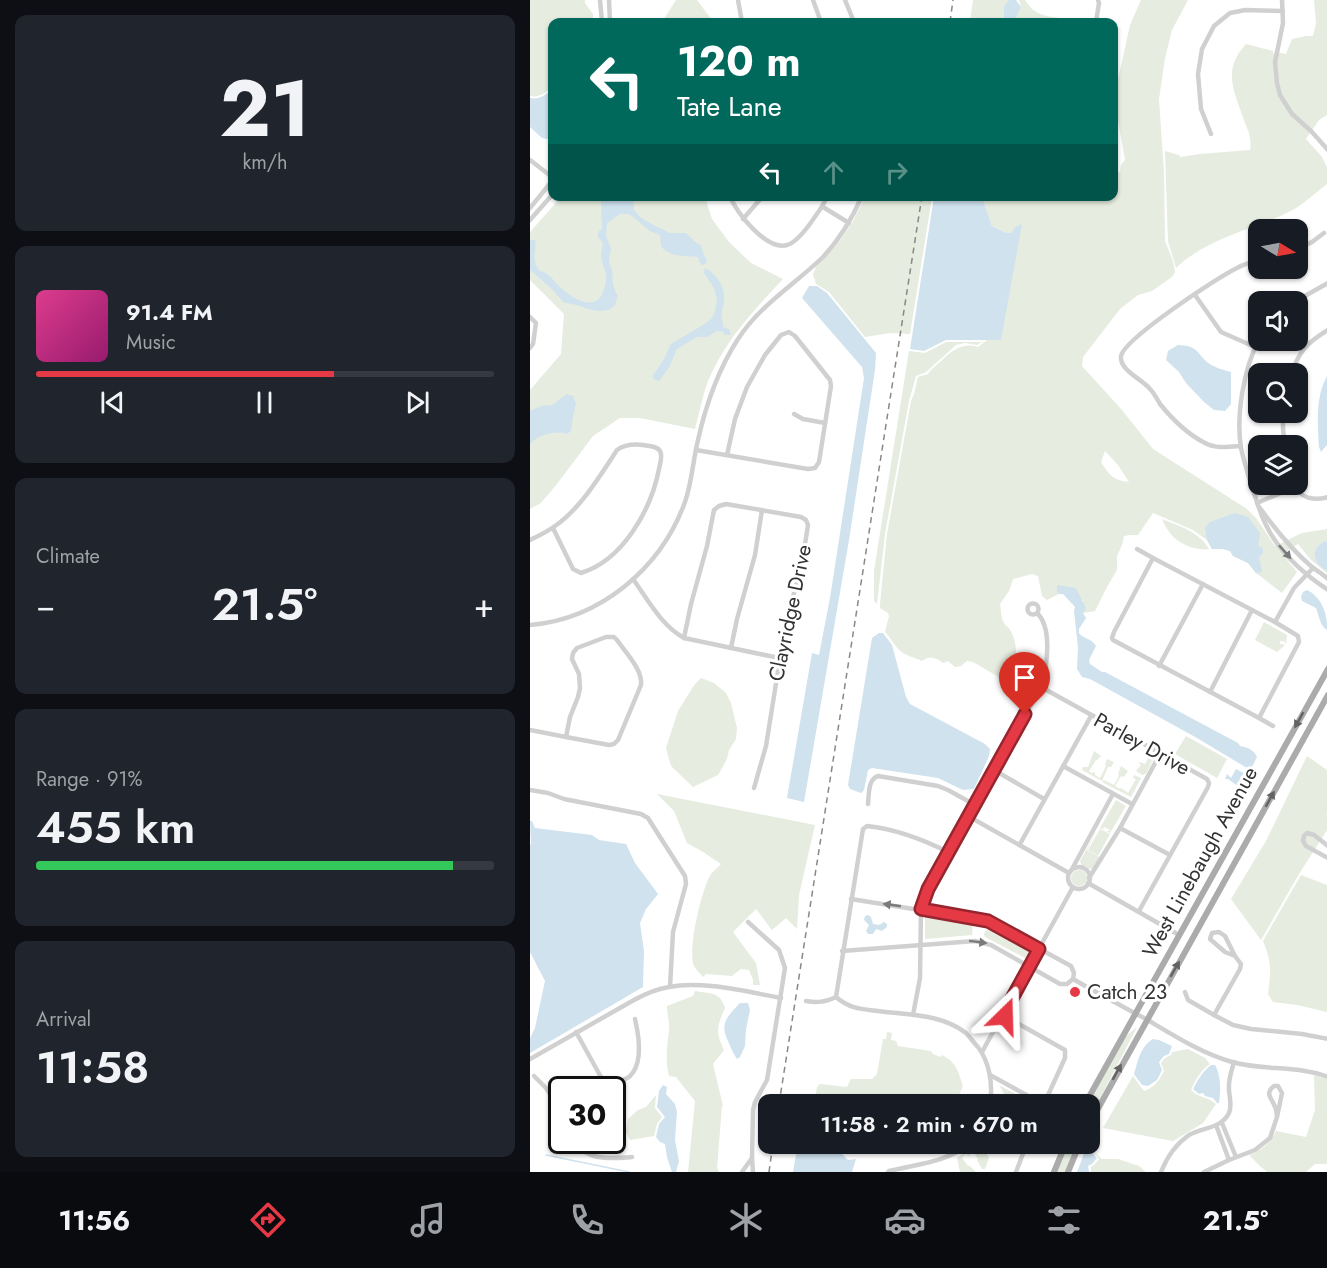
<!DOCTYPE html>
<html lang="en">
<head>
<meta charset="utf-8">
<style>
  :root { --surface:#171b24; --page:#20242c; --text:#f1f3f6; --muted:#9ea1a6; --line:#363941; --accent:#e63946 }
  body { margin:0; font-family:Jost,sans-serif; background:var(--page); color:var(--text); height:100vh; display:flex; flex-direction:column; font-size:22px; white-space:nowrap }
  * { box-sizing:border-box; margin:0 }
  p { font-size:20px; color:var(--muted) }
  .icon { flex:none; width:33px; height:33px; fill:none; stroke:currentColor; stroke-width:2; stroke-linecap:round; stroke-linejoin:round }
  .map { position:relative; flex:1; overflow:hidden }
  .details { display:flex; flex-direction:column; gap:15px; padding:15px; background:#0d0f14; width:530px }
  .details>* { flex:none }
  .banner { position:absolute; left:18px; top:18px; width:570px; height:183px; border-radius:12px; box-shadow:0 2px 4px #0004; background:#00695c; color:#fff; overflow:hidden }
  .needle { width:39px; rotate:100deg }
  .controls { position:absolute; left:718px; top:219px; display:grid; gap:12px }
  .controls a { display:grid; place-items:center; width:60px; height:60px; border-radius:12px; background:var(--surface); box-shadow:0 2px 4px #0004; font-size:30px }
  .speed { position:absolute; left:18px; top:1076px; display:flex; gap:12px; font-size:30px; font-weight:700; text-align:center }
  .speed>* { display:grid; place-content:center; width:78px; height:78px; border-radius:50%; background:var(--surface); box-shadow:0 2px 4px #0004; line-height:1 }
  .speed .limit { border:3px solid #111; border-radius:9px; background:#fff; color:#111 }
  .pin { position:absolute; display:grid; place-items:center; width:51px; height:51px; color:#fff; margin:-62px -26px; border-radius:50% 50% 50% 0; rotate:-45deg; box-shadow:0 0 6px #0007 }
  .pin .icon { rotate:45deg }
  .me { position:absolute; width:66px; margin:-33px; rotate:22deg; stroke-linejoin:round; filter:drop-shadow(0 0 4px #0008) }
  .turn { display:flex; align-items:center; gap:21px; height:126px; padding:0 30px; font-size:27px }
  .turn .icon { width:78px; height:78px; stroke-width:2.5 }
  .turn b { display:block; font-size:42px; line-height:51px }
  .lanes { display:flex; align-items:center; height:57px; padding:0 30px; background:#0003; justify-content:center; gap:30px; direction:ltr }
  .lanes .off { opacity:.35 }
  .big { font-size:45px; font-weight:600; line-height:1.1 }
  .details .tile { flex:1; display:flex; flex-direction:column; justify-content:center; gap:9px; min-width:0; padding:0 21px; border-radius:12px; background:var(--page) }
  .details .dial { align-items:center; gap:0 }
  .dial b { font-size:78px; line-height:1 }
  .song { display:flex; align-items:center; gap:18px }
  .cover { width:72px; height:72px; border-radius:9px; background:linear-gradient(135deg,hsl(330 70% 55%),hsl(320 70% 35%)) }
  .played { height:6px; border-radius:3px; background:linear-gradient(90deg,var(--accent) 65%,var(--line) 65%) }
  .keys { display:flex; justify-content:space-around; direction:ltr }
  .heat { display:flex; justify-content:space-between; align-items:center; font-size:33px; direction:ltr }
  .charge { height:9px; border-radius:4px; background:linear-gradient(90deg,#34c759 91%,var(--line) 0) }
  .trip { position:absolute; left:228px; top:1094px; width:342px; height:60px; border-radius:12px; background:var(--surface); box-shadow:0 2px 4px #0004; font-weight:600; line-height:60px; text-align:center }
  .dock { display:flex; height:96px; justify-content:space-around; align-items:center; background:#090b0e; color:var(--muted) }
  .dock .icon { width:42px; height:42px }
  .dock .selected { color:var(--accent) }
  .dock b { font-size:27px; color:var(--text) }
  main { display:flex; flex:1; min-height:0 }
  .map>svg:first-child { display:block }
  .green { fill:#e6ecdf; fill-rule:evenodd }
  .water { fill:#cfe2ee }
  .lines { fill:none; stroke-linecap:round; stroke-linejoin:round }
  .stream { stroke:#cfe2ee; stroke-width:1.5 }
  .minor { stroke:#d0d0d0; stroke-width:4.5 }
  .major { stroke:#ababab; stroke-width:6 }
  .rail { stroke:#888; stroke-width:1.5; stroke-dasharray:6 4.5; stroke-linecap:butt }
  .oneway { fill:#7a7a7a }
  .oneway2 { fill:#636363 }
  .route-casing { stroke:#96252e; stroke-width:15 }
  .route { stroke:#e63946; stroke-width:10 }
  .poi-dot { fill:#e63946; stroke:#fff; stroke-width:2 }
  .labels { text-anchor:middle; stroke-width:6; stroke-linejoin:round; paint-order:stroke }
  .street-label { font-size:21px; fill:#333; stroke:#fff }
  .poi-label { font-size:21px; fill:#333; stroke:#fff; text-anchor:start }
</style>
</head>
<body>
<main>
<section class="details">
<div class="tile dial"><b>21</b><p>km/h</p></div>
<div class="tile">
<div class="song"><i class="cover"></i><div><b>91.4 FM</b><p>Music</p></div></div>
<div class="played"></div>
<div class="keys"><svg class="icon" aria-label="previous" viewBox="0 0 24 24"><path d="M18 5L8 12l10 7zM5 5v14"/></svg><svg class="icon" aria-label="pause" viewBox="0 0 24 24"><path d="M8 5v14M16 5v14"/></svg><svg class="icon" aria-label="next" viewBox="0 0 24 24"><path d="M6 5l10 7-10 7zM19 5v14"/></svg></div>
</div>
<div class="tile"><p>Climate</p>
<div class="heat"><a>−</a><b class="big">21.5°</b><a>+</a></div>
</div>
<div class="tile"><p>Range · 91%</p><b class="big">455 km</b><div class="charge"></div></div>
<div class="tile"><p>Arrival</p><b class="big">11:58</b></div>
</section>
<div class="map">
<svg width="798" height="1172" viewBox="0 0 798 1172">
  <rect width="100%" height="100%" fill="#fff"/>
  <g class="green">
    <path d="M0 0H55V3L63 14V22H22V87C15 93 9 98 0 96Z"/>
    <path d="M146 0H167L179 16 182 22H130L134 19Z"/>
    <path d="M443 0H479L474 7H491L489 0H495C505 17 518 16 536 19L534 22H440Z"/>
    <path d="M611 0H658L642 30 635 58 629 99 634 173 635 241 643 261 645 272 642 277 622 291 608 295 590 309 553 357 552 366 592 410 623 449 717 509 726 518 745 546 772 533 797 529V573L781 560 768 544 752 554 767 572 752 593 726 573 718 563 703 556 700 551 693 549H682L677 540 663 530 623 513 608 535H600L594 536 592 545 587 556V570L577 587 565 611 553 613V600L527 592 529 594 517 600 512 596 508 576 502 574 483 579 479 591 470 604C471 609 471 618 474 623 475 626 479 627 480 630 490 646 486 667 479 683L443 662 437 661 431 666 425 667 418 661 413 663C405 657 400 655 392 661 384 657 375 656 368 649 363 643 360 637 355 632L359 616 358 613 350 608V604L357 534 381 401 384 394 388 377 398 374 401 370C416 358 427 340 448 347L457 340H471L482 233H476L462 226 452 197 584 196V168L590 173 591 165 595 160 584 98 600 25ZM575 451 588 465 599 482C583 480 580 476 571 462Z"/>
    <path d="M784 0H797V115L789 120 776 139 792 157 797 167V184C785 193 773 205 759 212 723 229 676 239 646 268L638 241 635 151 649 155 650 157 670 154 720 150C722 140 719 132 715 123 705 93 691 71 716 44L743 51V54L746 52 756 54 762 39 776 36H783L786 23Z"/>
    <path d="M31 197H175L182 219 199 242 221 263 253 279C222 312 188 348 174 393 171 405 168 417 165 429L110 418H90L63 436 27 484 11 503 0 509V390L31 354 34 314 0 280V232Z"/>
    <path d="M335 197H402L380 334 360 333 335 337 299 292 286 284 283 274 287 265 309 242 322 223Z"/>
    <path d="M416 342H452L447 345 435 343 426 345 396 372 386 376 379 401 355 534 347 604 344 601V571L379 351 395 353Z"/>
    <path d="M632 519C649 526 670 532 679 549 674 550 670 549 664 548 647 543 639 535 632 519Z"/>
    <path d="M734 622 757 635 756 644 754 641H750V644L755 645 747 652 725 640Z"/>
    <path d="M171 678 184 683 196 693 201 703 207 728 206 739 199 750 197 759 188 775 163 787 141 766 136 748 148 711 165 684Z"/>
    <path d="M656 736 697 759 687 778 645 754Z"/>
    <path d="M564 751 571 756 567 760H566L559 771 562 773 564 772 565 773V775L570 778 576 766 575 765 577 759 584 762 581 767H578L572 781 552 770 553 767H558Z"/>
    <path d="M617 752 624 756 616 772 625 756V757L616 774 612 775 606 771 611 765 609 763 610 762 615 764 619 756 616 754Z"/>
    <path d="M777 756 797 770 798 813 796 815 797 816V830L769 874 731 940 701 899 736 841Z"/>
    <path d="M591 766 598 771 594 777 591 776 585 786 590 789 591 788 598 793 606 779 603 778 604 775 611 778 601 797 572 782 574 780 584 785 589 776 588 774Z"/>
    <path d="M127 794 285 825 269 895 267 929 256 918 242 930 226 909 203 932 226 963 230 985H223V980L219 970 211 969 202 976 176 974 173 977C171 974 166 970 164 966 157 950 172 888 181 874 184 871 188 867 191 864L173 852 157 843 144 811Z"/>
    <path d="M586 800 596 806 580 833 576 831H579L580 830 574 827 573 828 575 830 570 828Z"/>
    <path d="M568 828 557 850 569 857 582 836 563 868 560 869 557 868 556 866H552L550 861Z"/>
    <path d="M570 829 580 834 568 856 558 850Z"/>
    <circle cx="549" cy="878" r="8"/>
    <path d="M771 875 797 885V1012L767 1005 743 1002 738 994C741 971 742 962 733 941Z"/>
    <path d="M395 916 443 923 442 935 395 939Z"/>
    <path d="M462 928 500 950 502 954 499 958 497 959 455 937 454 934 455 932 457 930 460 931Z"/>
    <path d="M165 991C180 994 190 991 195 1008 187 1027 185 1031 194 1050L183 1064 193 1106H192L187 1168 189 1172H158L165 1101 146 1077 139 1076C135 1060 137 1046 139 1031 140 1023 137 1014 137 1006L163 996Z"/>
    <path d="M607 1027 560 1118V1104H557L595 1037Z"/>
    <path d="M357 1032 362 1033 361 1040 366 1041 368 1046 401 1051 403 1054 410 1057 412 1055C427 1063 428 1071 433 1086L428 1097V1101L424 1104H284L287 1087 290 1084 317 1087 321 1079H342L347 1074 353 1039H356Z"/>
    <path d="M658 1049 675 1058 680 1064C672 1069 665 1080 661 1090 668 1098 679 1097 686 1104L673 1123 643 1141 573 1128 603 1076 614 1091C625 1087 629 1081 634 1071L631 1063 635 1058 641 1055 642 1052Z"/>
    <path d="M784 1075 797 1079V1164H785L776 1172H737L731 1167 719 1155C731 1151 741 1142 746 1131L776 1137 785 1110Z"/>
    <path d="M469 1085 503 1104H480Z"/>
    <path d="M126 1095 125 1108 132 1117 127 1124 124 1136 100 1140 96 1132 98 1119 108 1110 116 1107Z"/>
    <path d="M538 1143H548L536 1172H526Z"/>
    <path d="M443 1148 457 1154 459 1158 455 1169H452L447 1160 448 1159 442 1150 439 1152 440 1155 438 1156 437 1154 434 1155 432 1158 438 1166H440L446 1172H430L427 1158Z"/>
    <path d="M564 1152 572 1159H588L609 1166 616 1172H561V1167L564 1165 569 1159Z"/>
  </g>
  <g class="water">
    <path d="M479 0H486L491 7 484 22H474V6Z"/>
    <path d="M22 90V140L12 138 0 127V98C9 100 15 95 22 90Z"/>
    <path d="M71 197H103L104 210 110 217 123 225 140 233H156L165 242 171 245 174 256 177 260 176 264 172 265 170 263 168 257C158 256 135 257 131 245 130 242 131 238 130 235L120 231 102 216 98 214H90L77 223 76 236 81 248 79 262 82 270 83 284 86 293 88 295 85 305C83 307 80 310 77 310 63 314 49 303 34 303L21 288 0 270V240H5C7 253 0 258 10 271 20 273 24 282 31 288 50 305 73 313 76 279 77 271 72 265 71 257 71 252 72 248 73 243L68 237V232L72 229Z"/>
    <path d="M404 197H452L462 226 476 233H482L484 228 492 224 471 340H416L394 351 380 349Z"/>
    <path d="M175 268C187 274 196 288 194 302 194 307 192 307 192 312 191 317 193 322 193 327L199 329 201 334 200 335H195L193 332 187 331 177 337H167L155 344 147 349 138 369 129 381 125 380 122 377 134 359 141 344 173 325 181 319 185 312 187 299 184 288 174 273Z"/>
    <path d="M279 286H287L297 293 346 353 345 370 319 540 274 802 257 798 282 653 289 655 300 598 334 378 332 367 272 298Z"/>
    <path d="M648 345C668 346 665 351 677 362 683 367 693 370 701 372V404L695 411 684 410 674 402 656 383 649 372 636 360 638 351Z"/>
    <path d="M797 376V445L791 452 789 447C788 423 785 398 797 376Z"/>
    <path d="M37 394 43 396 46 404 43 416 41 431 37 434C25 430 8 435 0 444V411L11 406 22 405Z"/>
    <path d="M705 513 718 517 730 533 728 546 733 548V553L729 557 732 572 726 573 718 563 703 556 700 551 693 549H682L677 540 675 528 680 522Z"/>
    <path d="M797 541H798L797 571C793 568 788 565 786 560 782 551 789 543 797 541Z"/>
    <path d="M527 585 546 588 556 608 553 613 556 618 549 629V633C553 639 562 638 566 646L559 660 560 664 572 672H575L708 743 710 746C717 747 724 750 727 757L722 767 719 769 717 768 667 738 560 679 552 677 547 669 548 648 544 611 545 607 533 594H529L527 592Z"/>
    <path d="M777 590C792 597 798 615 797 630 790 626 789 616 786 608L772 601 771 597 773 592Z"/>
    <path d="M349 633H353L362 645 376 697 380 704 455 744 460 749 459 756 444 789 433 790 408 778 342 768 338 770 334 790 331 793 320 789 318 785 342 638Z"/>
    <path d="M706 769 716 774 709 787 698 779H695L697 774 701 778Z"/>
    <path d="M0 821H2L5 828 62 835 69 840 96 844 105 863 128 894 116 909 110 923 114 951 113 987 0 1053V1038L5 1028 15 981 0 952V845L1 844Z"/>
    <path d="M335 916 338 915 341 917 343 924 349 925 354 922 357 924V927L352 931 346 929 343 934H338L336 931 339 925 334 920Z"/>
    <path d="M210 1003H218L220 1010 216 1029 215 1046 210 1057 207 1059C203 1053 201 1048 198 1041 189 1023 198 1016 210 1003Z"/>
    <path d="M623 1039 629 1040 642 1046 639 1054 634 1056 629 1062 632 1070 627 1080 618 1086 612 1085 604 1074C608 1061 610 1047 623 1039Z"/>
    <path d="M681 1065H685C691 1075 691 1092 689 1103H687L683 1098 675 1096 673 1093 669 1094 663 1089C667 1081 673 1071 681 1065Z"/>
    <path d="M133 1085 137 1087 136 1094 145 1104 147 1112 145 1140 149 1161 146 1172H142L137 1157 135 1144 130 1142 126 1137 129 1124 135 1117 127 1107 129 1091Z"/>
    <path d="M569 1129 570 1133 560 1150 567 1158 562 1164 558 1166 559 1172H547C553 1159 557 1137 569 1129Z"/>
    <path d="M268 1143H314L312 1154 318 1160 326 1159 322 1172H263Z"/>
  </g>
  <g class="lines">
    <path class="stream" d="M16 1155 99 1172"/>
    <g class="minor">
      <path d="M70 0 72 22"/>
      <path d="M79 0 80 22"/>
      <path d="M208 0 212 22"/>
      <path d="M283 0 291 22"/>
      <path d="M315 0 324 22"/>
      <path d="M752 0 753 23 745 62 747 83 750 95 762 114 781 131 798 150"/>
      <path d="M566 22 569 3 568 0"/>
      <path d="M681 134 671 109 668 74 672 49 684 26 700 13 715 10 753 11"/>
      <path d="M0 160 22 177"/>
      <path d="M200 196C206 213 237 251 257 245 270 242 291 209 298 196"/>
      <path d="M293 207 319 223"/>
      <path d="M0 208 22 181"/>
      <path d="M213 219 233 196"/>
      <path d="M0 220 22 195"/>
      <path d="M768 249 782 242 794 233"/>
      <path d="M665 295 691 332 725 347"/>
      <path d="M764 302 798 283"/>
      <path d="M0 317 6 323 3 344 0 348"/>
      <path d="M729 340C713 369 706 417 711 448 715 467 721 484 727 502 731 515 736 527 744 539 758 560 777 576 798 590"/>
      <path d="M761 374C769 351 778 342 798 330"/>
      <path d="M753 412V429L755 446"/>
      <path d="M264 414 273 419 295 423"/>
      <path d="M711 446C699 447 686 449 675 443 657 434 643 420 630 404 627 399 624 393 620 389 612 379 589 370 591 356 594 339 688 277 707 268 714 264 722 262 729 261"/>
      <path d="M166 450 278 469 285 468 289 462 301 386 300 380 265 336 259 332 251 335 235 355 217 387 205 419 197 455"/>
      <path d="M765 484C769 499 785 501 798 497"/>
      <path d="M727 503 753 492 767 490"/>
      <path d="M730 508C745 529 762 550 782 567 787 571 793 574 798 579"/>
      <path d="M0 540C8 536 17 532 25 526 50 509 70 476 87 450 94 445 104 444 113 445 119 446 127 446 130 451 133 456 130 464 129 469 121 510 93 560 51 573L43 569 23 528"/>
      <path d="M607 549 623 558"/>
      <path d="M623 558 745 622 768 636 769 642 729 718 583 640 582 638 584 632Z"/>
      <path d="M103 579C118 600 131 625 154 638L249 658"/>
      <circle cx="503" cy="609" r="5.5"/>
      <path d="M745 622 764 588 783 568"/>
      <path d="M0 625C71 619 131 568 155 502 162 482 163 460 168 440 176 404 188 370 208 339 231 304 264 285 293 257 310 239 322 219 332 196"/>
      <path d="M76 637H84L87 640C96 653 113 670 111 685L88 740 84 744 79 745 36 737 40 717 48 697 50 688 49 674 42 659 43 653 47 648Z"/>
      <path d="M154 638 161 604 177 546 184 510 189 506 196 504 271 517 276 520 278 525 272 563 255 627 236 746 224 788"/>
      <path d="M201 648 207 619 225 555 232 510"/>
      <path d="M629 666 673 584"/>
      <path d="M511 687 677 779 679 783 678 787 609 911"/>
      <path d="M680 692 722 610"/>
      <path d="M729 718 743 726"/>
      <path d="M0 730 36 737"/>
      <path d="M533 766 602 804"/>
      <path d="M464 770 514 799"/>
      <path d="M0 790 18 793 34 799 111 814 118 818 123 826 155 876 156 884 143 932 140 987"/>
      <path d="M338 804C339 794 338 779 348 776L408 786 418 790 445 805"/>
      <path d="M438 816 539 873"/>
      <path d="M590 828 640 855"/>
      <path d="M490 844 561 716"/>
      <path d="M798 846 784 835 777 833 774 836 773 841 776 846 798 858"/>
      <circle cx="549" cy="878" r="11"/>
      <path d="M542 869 583 794"/>
      <path d="M559 878 590 828 630 754"/>
      <path d="M558 883 649 935"/>
      <path d="M321 899 458 921 541 966 544 973 543 979"/>
      <path d="M218 922 249 950 255 968 237 1080 225 1102 223 1110 222 1158 223 1172"/>
      <path d="M312 951 445 941 461 945 530 984H537L543 979"/>
      <path d="M543 979C567 993 592 1006 616 1019 643 1035 671 1053 702 1062 734 1071 767 1065 798 1077"/>
      <path d="M655 992 658 1000 684 1015 703 1025 721 1029 772 1034 798 1039"/>
      <path d="M306 997 333 829 337 826C366 829 392 839 418 852"/>
      <path d="M306 997C320 1009 331 1009 348 1011 378 1015 412 1014 436 1033 440 1037 444 1043 448 1047 460 1063 463 1085 460 1104"/>
      <path d="M276 1001C288 1003 295 1002 306 997"/>
      <path d="M383 1015 390 978 391 909 396 894 511 687C517 668 523 628 507 613"/>
      <path d="M473 1015 535 1050V1058L514 1104"/>
      <path d="M684 1015 710 969 711 964 705 956 695 952 680 939 682 933 689 932 695 936 705 956"/>
      <path d="M46 1032 77 1088"/>
      <path d="M452 1052 543 887"/>
      <path d="M0 1059 104 1000C115 994 126 989 139 987 171 980 218 992 251 998"/>
      <path d="M460 1075 513 1104"/>
      <path d="M4 1076 16 1088 32 1112"/>
      <path d="M76 1089 99 1077C114 1064 109 1036 105 1019"/>
      <path d="M692 1123 706 1157"/>
      <path d="M686 1125 699 1160"/>
      <path d="M47 1140C47 1141 51 1149 52 1149 62 1161 89 1158 102 1157"/>
      <path d="M212 1172 222 1158"/>
      <path d="M358 1172 359 1171C387 1164 417 1163 439 1143"/>
      <path d="M486 1172 497 1143"/>
      <path d="M631 1172C637 1157 646 1144 659 1135 673 1127 691 1129 699 1113 703 1104 698 1094 699 1085 699 1078 702 1069 704 1062"/>
      <path d="M674 1172 699 1160 725 1150 740 1138 747 1117 752 1093 748 1086H744C734 1094 742 1098 745 1107 746 1108 747 1116 747 1117"/>
    </g>
    <g class="major">
      <path d="M555 1104 798 669"/>
      <path d="M560 1123 798 695"/>
      <path d="M524 1172 536 1143"/>
      <path d="M538 1172 550 1143"/>
    </g>
    <g class="rail">
      <path d="M420 22 423 0"/>
      <path d="M249 1104 392 196"/>
      <path d="M239 1172 243 1143"/>
    </g>
  </g>
  <defs><path id="oneway-solid" d="M-6-.8H1V-3.2L6.5 0L1 3.2V.8H-6Z" transform="scale(1.5)"/></defs>
  <g class="oneway">
    <use href="#oneway-solid" transform="translate(755 552) rotate(48)"/>
    <use href="#oneway-solid" transform="translate(362 905) rotate(-172)"/>
    <use href="#oneway-solid" transform="translate(448 942) rotate(7)"/>
  </g>
  <g class="oneway2">
    <use href="#oneway-solid" transform="translate(769 720) rotate(119)"/>
    <use href="#oneway-solid" transform="translate(740 799) rotate(-61)"/>
    <use href="#oneway-solid" transform="translate(645 969) rotate(-60)"/>
    <use href="#oneway-solid" transform="translate(587 1072) rotate(-61)"/>
  </g>
  <g class="lines">
    <g class="route-casing">
      <path id="route" d="M475 1016 473 1015 509 949 458 921 391 909 398 889 495 714"/>
    </g>
    <use href="#route" class="route"/>
  </g>
  <circle class="poi-dot" cx="545" cy="992" r="6"/>
  <g class="labels">
    <g class="street-label">
      <text transform="translate(260 613) rotate(-78)" y="7">Clayridge Drive</text>
      <text transform="translate(612 744) rotate(29)" y="7">Parley Drive</text>
      <text transform="translate(670 862) rotate(-61)" y="7">West Linebaugh Avenue</text>
    </g>
    <g class="poi-label">
      <text x="557" y="999">Catch 23</text>
    </g>
  </g>
</svg>
<div class="controls">
<a><svg class="needle" viewBox="-14 -14 28 28"><path d="M0-13l5 13h-10z" fill="#e53935"/><path d="M0 13l5-13h-10z" fill="#9ea1a6"/></svg></a>
<a><svg class="icon" aria-label="sound" viewBox="0 0 24 24"><path d="M4 9h4l5-4v14l-5-4H4zM17 9q2 3 0 6"/></svg></a>
<a><svg class="icon" aria-label="search" viewBox="0 0 24 24"><circle cx="10" cy="10" r="6"/><path d="M15 15l6 6"/></svg></a>
<a><svg class="icon" aria-label="layers" viewBox="0 0 24 24"><path d="M12 4l9 5-9 5-9-5zM3 14l9 5 9-5"/></svg></a>
</div>
<div class="speed"><div class="limit">30</div></div>
<div class="pin" style="left:495px;top:714px;background:#d93025"><svg class="icon" aria-label="arrive" viewBox="0 0 24 24"><path d="M6 21V4h12l-3 4 3 4H6"/></svg></div>
<svg class="me" style="left:475px;top:1016px" viewBox="-20 -20 40 40"><path d="M0-17L14 15 0 8-14 15z" fill="#e63946" stroke="#fff" stroke-width="4"/></svg>
<div class="trip">11:58 · 2 min · 670 m</div>
<div class="banner">
<div class="turn"><svg class="icon" aria-label="left" viewBox="0 0 24 24"><path d="M17 20v-9H6M10 6l-5 5 5 5"/></svg><div><b>120 m</b>Tate Lane</div></div>
<div class="lanes"><svg class="icon" aria-label="left" viewBox="0 0 24 24"><path d="M17 20v-9H6M10 6l-5 5 5 5"/></svg><svg class="icon off" aria-label="ahead" viewBox="0 0 24 24"><path d="M12 20V5M6 11l6-6 6 6"/></svg><svg class="icon off" aria-label="right" viewBox="0 0 24 24"><path d="M7 20v-9h11M14 6l5 5-5 5"/></svg></div>
</div>
</div>
</main>
<nav class="dock">
<b>11:56</b>
<svg class="icon selected" aria-label="directions" viewBox="0 0 24 24"><path d="M12 3l9 9-9 9-9-9zM9 14v-3h6M13 9l2 2-2 2"/></svg>
<svg class="icon" aria-label="music" viewBox="0 0 24 24"><path d="M9 18V5l10-2v13"/><circle cx="6" cy="18" r="3"/><circle cx="16" cy="16" r="3"/></svg>
<svg class="icon" aria-label="phone" viewBox="0 0 24 24"><path d="M5 4h4l2 5-3 2q2 4 5 5l2-3 5 2v4C11 20 4 13 5 4z"/></svg>
<svg class="icon" aria-label="climate" viewBox="0 0 24 24"><path d="M12 3v18M4 7l16 10M4 17L20 7"/></svg>
<svg class="icon" aria-label="car" viewBox="0 0 24 24"><path d="M5 17H2v-5l4-1 3-4h7l3 4 3 1v5h-3M9 17h6M6 11h13"/><circle cx="7" cy="17" r="2"/><circle cx="17" cy="17" r="2"/></svg>
<svg class="icon" aria-label="filters" viewBox="0 0 24 24"><path d="M4 7h16M4 17h16"/><circle cx="9" cy="7" r="2"/><circle cx="15" cy="17" r="2"/></svg>
<b>21.5°</b>
</nav>
</body>
</html>
